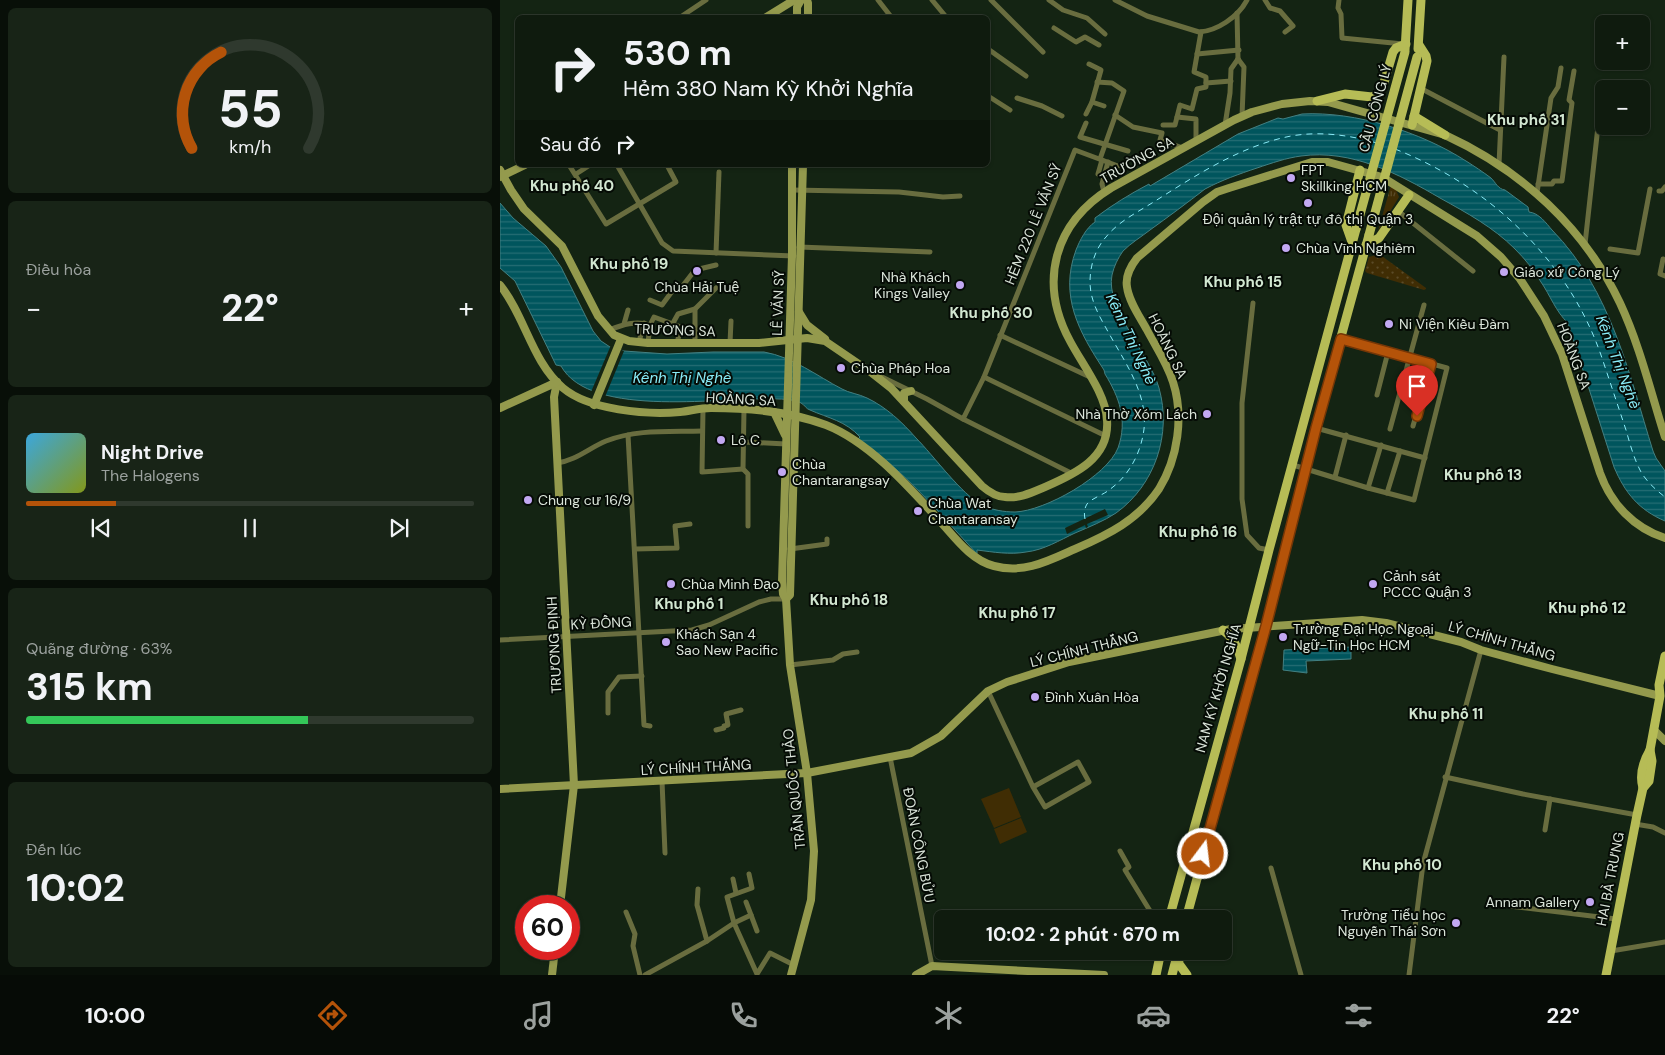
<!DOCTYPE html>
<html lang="vi">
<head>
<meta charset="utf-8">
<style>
  :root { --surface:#0f1b0e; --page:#182417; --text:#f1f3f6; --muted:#9ba19e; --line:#2f392e; --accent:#b45309 }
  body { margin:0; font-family:"DM Sans",sans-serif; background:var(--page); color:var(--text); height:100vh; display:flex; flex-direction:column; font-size:19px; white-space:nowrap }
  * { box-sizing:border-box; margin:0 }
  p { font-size:16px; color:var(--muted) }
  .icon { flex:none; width:28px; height:28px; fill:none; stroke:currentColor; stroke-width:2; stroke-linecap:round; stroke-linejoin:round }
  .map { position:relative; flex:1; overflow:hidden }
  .details { display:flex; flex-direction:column; gap:8px; padding:8px; background:#080f08; width:500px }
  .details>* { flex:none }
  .hud { position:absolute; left:15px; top:15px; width:475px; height:152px; border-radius:8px; box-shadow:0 1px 4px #0004,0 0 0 1px var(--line); background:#0f1b0e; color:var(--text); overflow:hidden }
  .controls { position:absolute; left:1095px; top:15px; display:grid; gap:10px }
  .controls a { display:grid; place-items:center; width:55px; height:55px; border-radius:8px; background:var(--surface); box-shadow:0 1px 4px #0004,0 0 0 1px var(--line); font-size:25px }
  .speed { position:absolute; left:15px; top:895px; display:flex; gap:10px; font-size:25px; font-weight:700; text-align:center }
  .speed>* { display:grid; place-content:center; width:65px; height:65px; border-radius:50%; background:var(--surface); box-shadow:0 1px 4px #0004,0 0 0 1px var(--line); line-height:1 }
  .speed .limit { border:8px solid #d22; background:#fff; color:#111 }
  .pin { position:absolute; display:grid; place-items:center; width:42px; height:42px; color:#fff; margin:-51px -21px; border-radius:50% 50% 50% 0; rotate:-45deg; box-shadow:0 0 5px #0007 }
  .pin .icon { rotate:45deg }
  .me { position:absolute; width:55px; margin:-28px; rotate:15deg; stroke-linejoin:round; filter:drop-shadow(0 0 4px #0008) }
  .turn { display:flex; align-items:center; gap:18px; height:105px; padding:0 25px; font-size:22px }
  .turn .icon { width:65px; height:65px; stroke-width:2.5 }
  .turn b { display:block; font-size:35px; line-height:42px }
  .then { display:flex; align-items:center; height:48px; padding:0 25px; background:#0003; gap:10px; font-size:19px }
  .big { font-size:38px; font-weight:700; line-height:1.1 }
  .details .widget { flex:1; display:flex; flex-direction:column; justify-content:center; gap:8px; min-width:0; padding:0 18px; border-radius:8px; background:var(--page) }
  .details .dial { align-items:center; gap:0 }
  .dial svg { height:130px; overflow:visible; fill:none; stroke:var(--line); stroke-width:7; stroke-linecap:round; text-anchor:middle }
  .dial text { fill:var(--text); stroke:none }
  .song { display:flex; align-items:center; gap:15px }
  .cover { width:60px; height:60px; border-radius:8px; background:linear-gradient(135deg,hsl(200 70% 55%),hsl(70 70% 35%)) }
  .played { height:5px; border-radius:2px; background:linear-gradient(90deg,var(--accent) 20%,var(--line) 20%) }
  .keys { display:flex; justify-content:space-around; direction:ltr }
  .heat { display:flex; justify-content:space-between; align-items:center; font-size:28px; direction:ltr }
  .charge { height:8px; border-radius:4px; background:linear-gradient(90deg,#34c759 63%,var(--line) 0) }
  .trip { position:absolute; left:434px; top:910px; width:298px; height:50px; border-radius:8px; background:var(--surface); box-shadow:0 1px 4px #0004,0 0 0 1px var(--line); font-weight:700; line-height:50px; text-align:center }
  .menu { display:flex; height:80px; justify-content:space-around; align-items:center; background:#060b06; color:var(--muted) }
  .menu .icon { width:35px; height:35px }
  .menu .selected { color:var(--accent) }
  .menu b { font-size:22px; color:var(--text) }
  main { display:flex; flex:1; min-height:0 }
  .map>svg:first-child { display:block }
  .grass { fill:url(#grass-tufts) }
  .park { fill:url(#park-dots) }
  .garden { fill:#402d04 }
  .water { fill:url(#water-rules); stroke:#428082 }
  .pier { fill:#142413 }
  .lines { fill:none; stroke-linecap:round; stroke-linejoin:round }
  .ferry { stroke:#89ecf8; stroke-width:1; stroke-dasharray:6 5; stroke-linecap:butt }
  .street { stroke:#696d3f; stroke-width:5 }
  .secondary { stroke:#949a4d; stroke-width:8 }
  .primary { stroke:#b6bc56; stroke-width:9 }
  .primary-bridge { stroke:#b6bc56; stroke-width:9 }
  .route-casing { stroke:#753606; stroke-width:12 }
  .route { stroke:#b45309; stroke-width:9 }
  .poi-dot { fill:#c2a8f2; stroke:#050b05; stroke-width:2 }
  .labels { text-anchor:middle; stroke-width:4; stroke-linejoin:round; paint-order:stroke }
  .street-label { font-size:14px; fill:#dbe5da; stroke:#050b05 }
  .poi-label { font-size:14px; fill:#dbe5da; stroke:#050b05; text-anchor:start }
  .neighbourhood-label { font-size:15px; font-weight:bold; fill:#d2e7d1; stroke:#050b05 }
  .water-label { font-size:15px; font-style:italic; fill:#89ecf8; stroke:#050b05 }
</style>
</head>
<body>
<main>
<section class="details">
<div class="widget dial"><svg viewBox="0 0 100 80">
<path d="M14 69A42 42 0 1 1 86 69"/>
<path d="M14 69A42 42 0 0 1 32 10" stroke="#b45309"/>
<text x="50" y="56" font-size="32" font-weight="700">55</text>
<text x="50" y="72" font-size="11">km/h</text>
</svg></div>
<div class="widget"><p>Điều hòa</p>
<div class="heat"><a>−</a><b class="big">22°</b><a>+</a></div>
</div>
<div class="widget">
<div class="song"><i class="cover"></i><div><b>Night Drive</b><p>The Halogens</p></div></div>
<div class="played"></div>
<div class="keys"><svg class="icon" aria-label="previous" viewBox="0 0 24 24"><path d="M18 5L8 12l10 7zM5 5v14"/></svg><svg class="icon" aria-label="pause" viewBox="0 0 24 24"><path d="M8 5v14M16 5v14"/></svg><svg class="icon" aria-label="next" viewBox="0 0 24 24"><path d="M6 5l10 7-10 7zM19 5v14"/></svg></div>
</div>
<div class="widget"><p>Quãng đường · 63%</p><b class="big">315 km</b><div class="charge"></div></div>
<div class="widget"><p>Đến lúc</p><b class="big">10:02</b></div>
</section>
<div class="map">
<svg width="1165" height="975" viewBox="0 0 1165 975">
  <defs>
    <pattern id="grass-tufts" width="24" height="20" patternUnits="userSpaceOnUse" patternTransform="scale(1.25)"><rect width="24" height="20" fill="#402d04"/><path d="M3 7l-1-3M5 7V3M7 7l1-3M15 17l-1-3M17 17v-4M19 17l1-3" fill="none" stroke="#5b4b28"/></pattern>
    <pattern id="park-dots" width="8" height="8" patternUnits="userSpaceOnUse" patternTransform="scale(1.25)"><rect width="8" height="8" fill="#402d04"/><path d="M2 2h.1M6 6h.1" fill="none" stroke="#5b4b28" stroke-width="1.8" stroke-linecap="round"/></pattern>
    <pattern id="water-rules" width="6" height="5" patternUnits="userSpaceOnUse" patternTransform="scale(1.25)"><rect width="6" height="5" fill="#00555d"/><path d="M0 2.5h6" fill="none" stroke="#256d74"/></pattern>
  </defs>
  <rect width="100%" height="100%" fill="#142413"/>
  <path class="grass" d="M891 185 895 187 899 197 878 231Z"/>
  <path class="park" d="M879 254 926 288V289L924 290 867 273 865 271 869 257Z"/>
  <g class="garden">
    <path d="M509 788 521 817 494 828 481 799Z"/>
    <path d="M521 818 527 832 500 844 494 829Z"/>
  </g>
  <g class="water">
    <path d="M802 114C855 111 921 132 966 161 974 166 983 172 991 178 996 183 998 189 1005 190L1028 207 1029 212C1039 213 1046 223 1052 230 1111 290 1129 374 1153 451L1156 458 1165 471V521C1139 510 1125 493 1114 467L1068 323C1056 312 1050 295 1041 282 1034 270 1025 259 1015 249 993 227 967 213 940 198 899 174 851 149 801 156 786 158 772 163 757 168 739 174 722 180 705 189 687 203 668 217 650 230 641 237 631 243 623 251 618 258 614 266 612 275 605 308 650 355 659 388 672 434 655 485 616 513 604 521 589 527 575 533 560 540 544 550 526 552 510 555 493 552 477 550V554C440 514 404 470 358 439L360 437C346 421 328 418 310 410 306 409 305 405 301 403 296 400 285 399 279 399 226 396 91 420 61 366L56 365 15 281 0 268V203L13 218 46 246 61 267 93 331 101 341 110 347 124 351 167 354 213 352H264C293 357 317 376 342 389 349 393 359 394 367 398 386 407 402 422 416 438 433 455 462 495 482 505 492 510 504 512 515 512 545 511 607 476 618 448 628 420 619 397 605 374L604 370C579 332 559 296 576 250 580 240 586 228 595 222V218C612 205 630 194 649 184L650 186 738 134 778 118 783 119Z"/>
    <path d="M851 647V659L806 661 807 673 783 670 784 650Z"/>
  </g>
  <g class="pier">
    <path d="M111 345 124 351 105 397 91 392Z"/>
    <path d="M605 509 608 515 587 524 588 527 586 528 585 525 567 534 565 528Z"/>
  </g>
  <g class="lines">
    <g class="ferry">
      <path d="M895 149C989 186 1069 260 1102 358 1110 382 1118 406 1126 430 1130 444 1134 459 1141 472 1147 482 1156 490 1165 497"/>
      <path d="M585 519C584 514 584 509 587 504 592 498 603 495 609 490 629 476 641 453 644 429 648 392 623 360 606 328 598 314 590 299 590 282 590 266 595 249 606 237 618 222 636 213 652 203 695 176 740 146 791 136 820 131 849 135 877 143"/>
    </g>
    <g class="street">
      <path d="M378 0 392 18"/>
      <path d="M432 0 447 18"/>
      <path d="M491 0 543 52"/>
      <path d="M549 0 563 10 587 18 605 34"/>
      <path d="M615 0 647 16 699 32C717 31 738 17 747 0"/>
      <path d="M765 0 770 8 780 11 793 26 785 32"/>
      <path d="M839 0 838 8 841 14 842 38 903 44"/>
      <path d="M737 13 738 59"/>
      <path d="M179 18 206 0"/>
      <path d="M554 28 576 42 585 37 599 45"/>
      <path d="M488 49 526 76"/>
      <path d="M697 54 739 50"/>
      <path d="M738 59 744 67 742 116"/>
      <path d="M597 82 612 83 624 91 600 159"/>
      <path d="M706 83 731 81"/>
      <path d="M920 88 1000 130"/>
      <path d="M488 96 510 110"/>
      <path d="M517 98 542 106 562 116"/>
      <path d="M592 102 604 106"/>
      <path d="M586 114 592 102 601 70 589 64"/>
      <path d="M615 115 633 127 662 133 660 140 683 148"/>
      <path d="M677 117 696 119V141"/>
      <path d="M586 123 580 137 628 151"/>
      <path d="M663 125H675L680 105 692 109 697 89 706 87V77L694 72 701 32"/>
      <path d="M725 125 730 93 731 69 738 59"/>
      <path d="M999 164 1004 57"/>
      <path d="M69 165 106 224 176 182 167 165"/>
      <path d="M117 165 162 243 173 251 294 256"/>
      <path d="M76 174 90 165"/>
      <path d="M598 174 602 160"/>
      <path d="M1038 184H1052L1054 181H1062L1072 103 1069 100 1074 71"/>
      <path d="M292 190 399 192 443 197 460 196"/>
      <path d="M1159 191H1162L1165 187"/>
      <path d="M604 192 602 184 608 162"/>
      <path d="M1037 193 1051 98 1058 87 1061 68"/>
      <path d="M898 211 973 271"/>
      <path d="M1085 244 1101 99"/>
      <path d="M299 247 430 252"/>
      <path d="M1110 249 1138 253 1150 189"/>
      <path d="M216 253 219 172"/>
      <path d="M1163 259 1160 274 1165 276"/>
      <path d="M150 300 162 305 176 286 181 288 195 270 216 265"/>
      <path d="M753 303 742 403V499L747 535 759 548 769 550"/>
      <path d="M173 323 178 314 195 309"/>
      <path d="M124 324 128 310"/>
      <path d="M109 330C122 325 136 320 150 325"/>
      <path d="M500 335 590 377"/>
      <path d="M841 339 947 368 914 500 868 488 881 445"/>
      <path d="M139 342 144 323"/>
      <path d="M148 343 150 325 154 317 181 327 195 328"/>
      <path d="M177 343 181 327"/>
      <path d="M195 343V309L216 288"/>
      <path d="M230 343 231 321"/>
      <path d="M382 377 427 399 463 419 484 377 575 150 618 166"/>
      <path d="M484 377 606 436"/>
      <path d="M877 395 888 352"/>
      <path d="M203 409 202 472 243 469"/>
      <path d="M244 409 243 469 248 474V526"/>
      <path d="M463 419 573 474"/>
      <path d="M913 426 931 363"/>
      <path d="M816 428 925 458"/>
      <path d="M890 429 924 305"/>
      <path d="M128 435 144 725 150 726"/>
      <path d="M244 442 286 444"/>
      <path d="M57 463C75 461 89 448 106 441 137 429 169 432 202 431"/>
      <path d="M793 465 868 488"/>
      <path d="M835 477 846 435"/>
      <path d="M887 493 900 451"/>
      <path d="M135 549 177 548 175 526 190 524"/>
      <path d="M290 549 327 544V539"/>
      <path d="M0 640 192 630 209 625 259 602 271 599H286"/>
      <path d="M290 665 333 660 343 654 357 652"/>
      <path d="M488 691 533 787 545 807 589 782 578 762 533 787"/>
      <path d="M108 713V692L119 677 142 676"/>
      <path d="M216 730 224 728V726L228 725 226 714 241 710"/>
      <path d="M390 757 432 966"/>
      <path d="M945 777 1023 794 1137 815"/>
      <path d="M162 781 165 853"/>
      <path d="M1135 824 1153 827 1165 833"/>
      <path d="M1045 830 1050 799"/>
      <path d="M620 851 629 867 625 870 655 919"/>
      <path d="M771 868 801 975"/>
      <path d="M249 874 252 888 227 897 234 923 257 974 270 953 294 965"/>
      <path d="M233 879 236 893"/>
      <path d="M198 889 197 905 207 941"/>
      <path d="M1009 906 1116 919"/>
      <path d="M126 912 135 934 133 946 140 975"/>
      <path d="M251 915 257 931"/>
      <path d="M1111 951 1165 942"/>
      <path d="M145 975 207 941 234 923 251 915 246 902"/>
      <path d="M909 975 923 864 981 650"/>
    </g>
    <g class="secondary">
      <path d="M307 0 308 3V18"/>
      <path d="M265 18 294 0"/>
      <path d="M297 18V7L301 0"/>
      <path d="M0 170 11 190 24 209 62 246 98 316 114 335 129 341 148 343H259L307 338 325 341 372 373 391 388 482 486C489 492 496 497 505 497 519 499 533 492 545 487 575 474 610 458 607 420 606 394 582 364 570 341 538 282 554 223 611 188L734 120 752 112 782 104 810 101 828 102 945 135C1021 170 1084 227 1120 303 1140 346 1151 393 1165 437"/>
      <path d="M0 177 25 165"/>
      <path d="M0 285C25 316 32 362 63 388 89 410 146 415 180 412 190 411 200 408 211 408 250 408 289 411 326 425 369 442 407 485 438 519 454 536 470 560 494 566 524 574 548 561 575 549 608 535 638 520 659 489 678 458 684 416 673 382 667 363 656 347 647 330 640 317 629 302 627 287 625 276 630 267 637 258L703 202 717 192 729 188 812 162H828L882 177 977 236 1001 257 1020 279 1044 316 1062 354 1100 473C1111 504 1134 528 1165 538"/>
      <path d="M299 312 307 325 325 339"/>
      <path d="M57 382 54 397 74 785 60 906"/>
      <path d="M404 401V393L411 391"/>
      <path d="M94 405 121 339"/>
      <path d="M0 408 57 382"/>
      <path d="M274 412 285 435"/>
      <path d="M286 599 290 595 303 165"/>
      <path d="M1154 730 1165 741"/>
      <path d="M0 789 307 773 411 753 441 736 488 691 507 682 569 662 731 629 862 620 886 623 961 642 981 650 1052 669 1160 696"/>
      <path d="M52 975 55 949"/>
      <path d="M291 975 311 900 314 851 307 773 290 665 286 599 283 594 282 582 292 255V165"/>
      <path d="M416 975 432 966 604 975"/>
    </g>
    <g class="primary">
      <path d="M918 49 921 0"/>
      <path d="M905 50 908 0"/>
      <path d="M817 101 845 94 872 97 877 95 883 86 893 52 896 48 906 44"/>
      <path d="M914 116 945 135"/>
      <path d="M912 125 927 61 926 56 919 45"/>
      <path d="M852 242 846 225 860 170"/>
      <path d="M866 245 879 238 909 195"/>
      <path d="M723 630C733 637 738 648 741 659"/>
      <path d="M1143 788C1139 774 1143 762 1150 750"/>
      <path d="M669 919 741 659 769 550 856 229"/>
      <path d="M686 919 766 626 816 428 869 235"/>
      <path d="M678 951 679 964 687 975"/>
      <path d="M656 975 661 951"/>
      <path d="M672 975 677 956"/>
      <path d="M1106 975 1137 815 1143 788 1149 781 1152 761 1150 750 1160 696 1159 685 1165 656"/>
    </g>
    <g class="primary-bridge">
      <path d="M856 229 905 52"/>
      <path d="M869 235 917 57"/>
    </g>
  </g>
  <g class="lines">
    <g class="route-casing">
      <path id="route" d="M703 854 766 626 816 428 841 339 931 364 917 416"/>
    </g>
    <use href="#route" class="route"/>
  </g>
  <g class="poi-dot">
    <circle cx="791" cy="178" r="5"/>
    <circle cx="808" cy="203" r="5"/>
    <circle cx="786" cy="248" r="5"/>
    <circle cx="197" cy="271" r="5"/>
    <circle cx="1004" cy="272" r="5"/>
    <circle cx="460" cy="285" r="5"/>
    <circle cx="889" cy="324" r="5"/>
    <circle cx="341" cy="368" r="5"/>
    <circle cx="707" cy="414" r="5"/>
    <circle cx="221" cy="440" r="5"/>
    <circle cx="282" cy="472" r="5"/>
    <circle cx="28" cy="500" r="5"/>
    <circle cx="418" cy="511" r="5"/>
    <circle cx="171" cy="584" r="5"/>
    <circle cx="873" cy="584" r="5"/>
    <circle cx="783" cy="637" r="5"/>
    <circle cx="166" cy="642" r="5"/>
    <circle cx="535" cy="697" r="5"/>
    <circle cx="1090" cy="902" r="5"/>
    <circle cx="956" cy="923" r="5"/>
  </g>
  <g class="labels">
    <g class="street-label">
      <text transform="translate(875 108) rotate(-75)" y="5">CẦU CÔNG LÝ</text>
      <text transform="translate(637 160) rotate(-29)" y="5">TRƯỜNG SA</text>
      <text transform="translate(533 224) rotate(-68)" y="5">HẺM 220 LÊ VĂN SỸ</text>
      <text transform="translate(278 303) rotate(-88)" y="5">LÊ VĂN SỸ</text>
      <text transform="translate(175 330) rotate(2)" y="5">TRƯỜNG SA</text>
      <text transform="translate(668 346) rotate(64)" y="5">HOÀNG SA</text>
      <text transform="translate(1074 356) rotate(69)" y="5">HOÀNG SA</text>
      <text transform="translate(241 399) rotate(3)" y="5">HOÀNG SA</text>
      <text transform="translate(101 623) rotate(-3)" y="5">KỲ ÐỒNG</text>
      <text transform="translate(1002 641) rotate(16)" y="5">LÝ CHÍNH THẮNG</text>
      <text transform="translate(54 645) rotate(-93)" y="5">TRƯƠNG ĐỊNH</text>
      <text transform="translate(584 649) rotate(-14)" y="5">LÝ CHÍNH THẮNG</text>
      <text transform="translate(718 688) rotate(-74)" y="5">NAM KỲ KHỞI NGHĨA</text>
      <text transform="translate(196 767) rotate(-3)" y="5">LÝ CHÍNH THẮNG</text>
      <text transform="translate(294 789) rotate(-96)" y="5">TRẦN QUỐC THẢO</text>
      <text transform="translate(419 845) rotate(79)" y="5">ĐOÀN CÔNG BỬU</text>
      <text transform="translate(1110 879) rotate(-79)" y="5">HAI BÀ TRƯNG</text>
    </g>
    <g class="poi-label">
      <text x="801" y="175">FPT<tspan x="801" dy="16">Skillking HCM</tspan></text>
      <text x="808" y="224" text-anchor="middle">Đội quản lý trật tự đô thị Quận 3</text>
      <text x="796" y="253">Chùa Vĩnh Nghiêm</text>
      <text x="1014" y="277">Giáo xứ Công Lý</text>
      <text x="450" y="282" text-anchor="end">Nhà Khách<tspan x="450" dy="16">Kings Valley</tspan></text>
      <text x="197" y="292" text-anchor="middle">Chùa Hải Tuệ</text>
      <text x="899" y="329">Ni Viện Kiều Đàm</text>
      <text x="351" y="373">Chùa Pháp Hoa</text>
      <text x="697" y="419" text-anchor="end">Nhà Thờ Xóm Lách</text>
      <text x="231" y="445">Lô C</text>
      <text x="292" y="469">Chùa<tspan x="292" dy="16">Chantarangsay</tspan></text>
      <text x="38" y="505">Chung cư 16/9</text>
      <text x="428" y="508">Chùa Wat<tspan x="428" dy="16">Chantaransay</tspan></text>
      <text x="883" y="581">Cảnh sát<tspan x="883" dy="16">PCCC Quận 3</tspan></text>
      <text x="181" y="589">Chùa Minh Đạo</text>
      <text x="793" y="634">Trường Đại Học Ngoại<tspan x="793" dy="16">Ngữ-Tin Học HCM</tspan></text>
      <text x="176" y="639">Khách Sạn 4<tspan x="176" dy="16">Sao New Pacific</tspan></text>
      <text x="545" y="702">Đình Xuân Hòa</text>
      <text x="1080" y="907" text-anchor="end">Annam Gallery</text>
      <text x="946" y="920" text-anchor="end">Trường Tiểu học<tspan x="946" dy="16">Nguyễn Thái Sơn</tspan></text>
    </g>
    <g class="neighbourhood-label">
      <text x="1026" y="125">Khu phố 31</text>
      <text x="72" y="191">Khu phố 40</text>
      <text x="129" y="269">Khu phố 19</text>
      <text x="743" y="287">Khu phố 15</text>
      <text x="491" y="318">Khu phố 30</text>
      <text x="983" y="480">Khu phố 13</text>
      <text x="698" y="537">Khu phố 16</text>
      <text x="349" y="605">Khu phố 18</text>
      <text x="189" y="609">Khu phố 1</text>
      <text x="1087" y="613">Khu phố 12</text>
      <text x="517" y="618">Khu phố 17</text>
      <text x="946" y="719">Khu phố 11</text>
      <text x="902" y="870">Khu phố 10</text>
    </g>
    <g class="water-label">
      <text transform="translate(631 339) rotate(65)" y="5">Kênh Thị Nghè</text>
      <text transform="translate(1118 362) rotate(69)" y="5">Kênh Thị Nghè</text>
      <text x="182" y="383">Kênh Thị Nghè</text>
    </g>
  </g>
</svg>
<div class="controls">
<a>+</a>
<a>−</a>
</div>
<div class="speed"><div class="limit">60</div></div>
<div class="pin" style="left:917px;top:416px;background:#d93025"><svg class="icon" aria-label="arrive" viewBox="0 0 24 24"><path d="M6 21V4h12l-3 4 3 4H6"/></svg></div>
<svg class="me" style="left:703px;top:854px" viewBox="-20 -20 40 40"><circle r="17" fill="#b45309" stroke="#fff" stroke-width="3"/><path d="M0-11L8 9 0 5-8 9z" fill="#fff"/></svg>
<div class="trip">10:02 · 2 phút · 670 m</div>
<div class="hud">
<div class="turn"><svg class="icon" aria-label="right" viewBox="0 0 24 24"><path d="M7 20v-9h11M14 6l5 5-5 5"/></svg><div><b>530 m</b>Hẻm 380 Nam Kỳ Khởi Nghĩa</div></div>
<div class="then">Sau đó<svg class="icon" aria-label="right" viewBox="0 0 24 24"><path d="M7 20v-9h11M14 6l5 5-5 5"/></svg></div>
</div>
</div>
</main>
<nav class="menu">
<b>10:00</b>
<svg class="icon selected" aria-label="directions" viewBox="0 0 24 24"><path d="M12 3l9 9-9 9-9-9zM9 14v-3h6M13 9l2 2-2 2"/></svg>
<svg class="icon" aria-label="music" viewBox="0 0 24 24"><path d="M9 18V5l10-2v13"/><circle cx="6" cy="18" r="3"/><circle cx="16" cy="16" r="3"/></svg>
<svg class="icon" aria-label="phone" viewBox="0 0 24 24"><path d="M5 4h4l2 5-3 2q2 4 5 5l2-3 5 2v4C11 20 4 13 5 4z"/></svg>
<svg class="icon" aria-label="climate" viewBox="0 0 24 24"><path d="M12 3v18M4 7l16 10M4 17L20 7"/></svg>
<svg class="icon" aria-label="car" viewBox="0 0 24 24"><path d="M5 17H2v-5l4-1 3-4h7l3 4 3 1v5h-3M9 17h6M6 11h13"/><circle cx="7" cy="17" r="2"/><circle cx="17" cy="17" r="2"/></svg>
<svg class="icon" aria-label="filters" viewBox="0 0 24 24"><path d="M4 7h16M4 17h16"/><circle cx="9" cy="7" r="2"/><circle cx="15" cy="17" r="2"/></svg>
<b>22°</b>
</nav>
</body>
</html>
